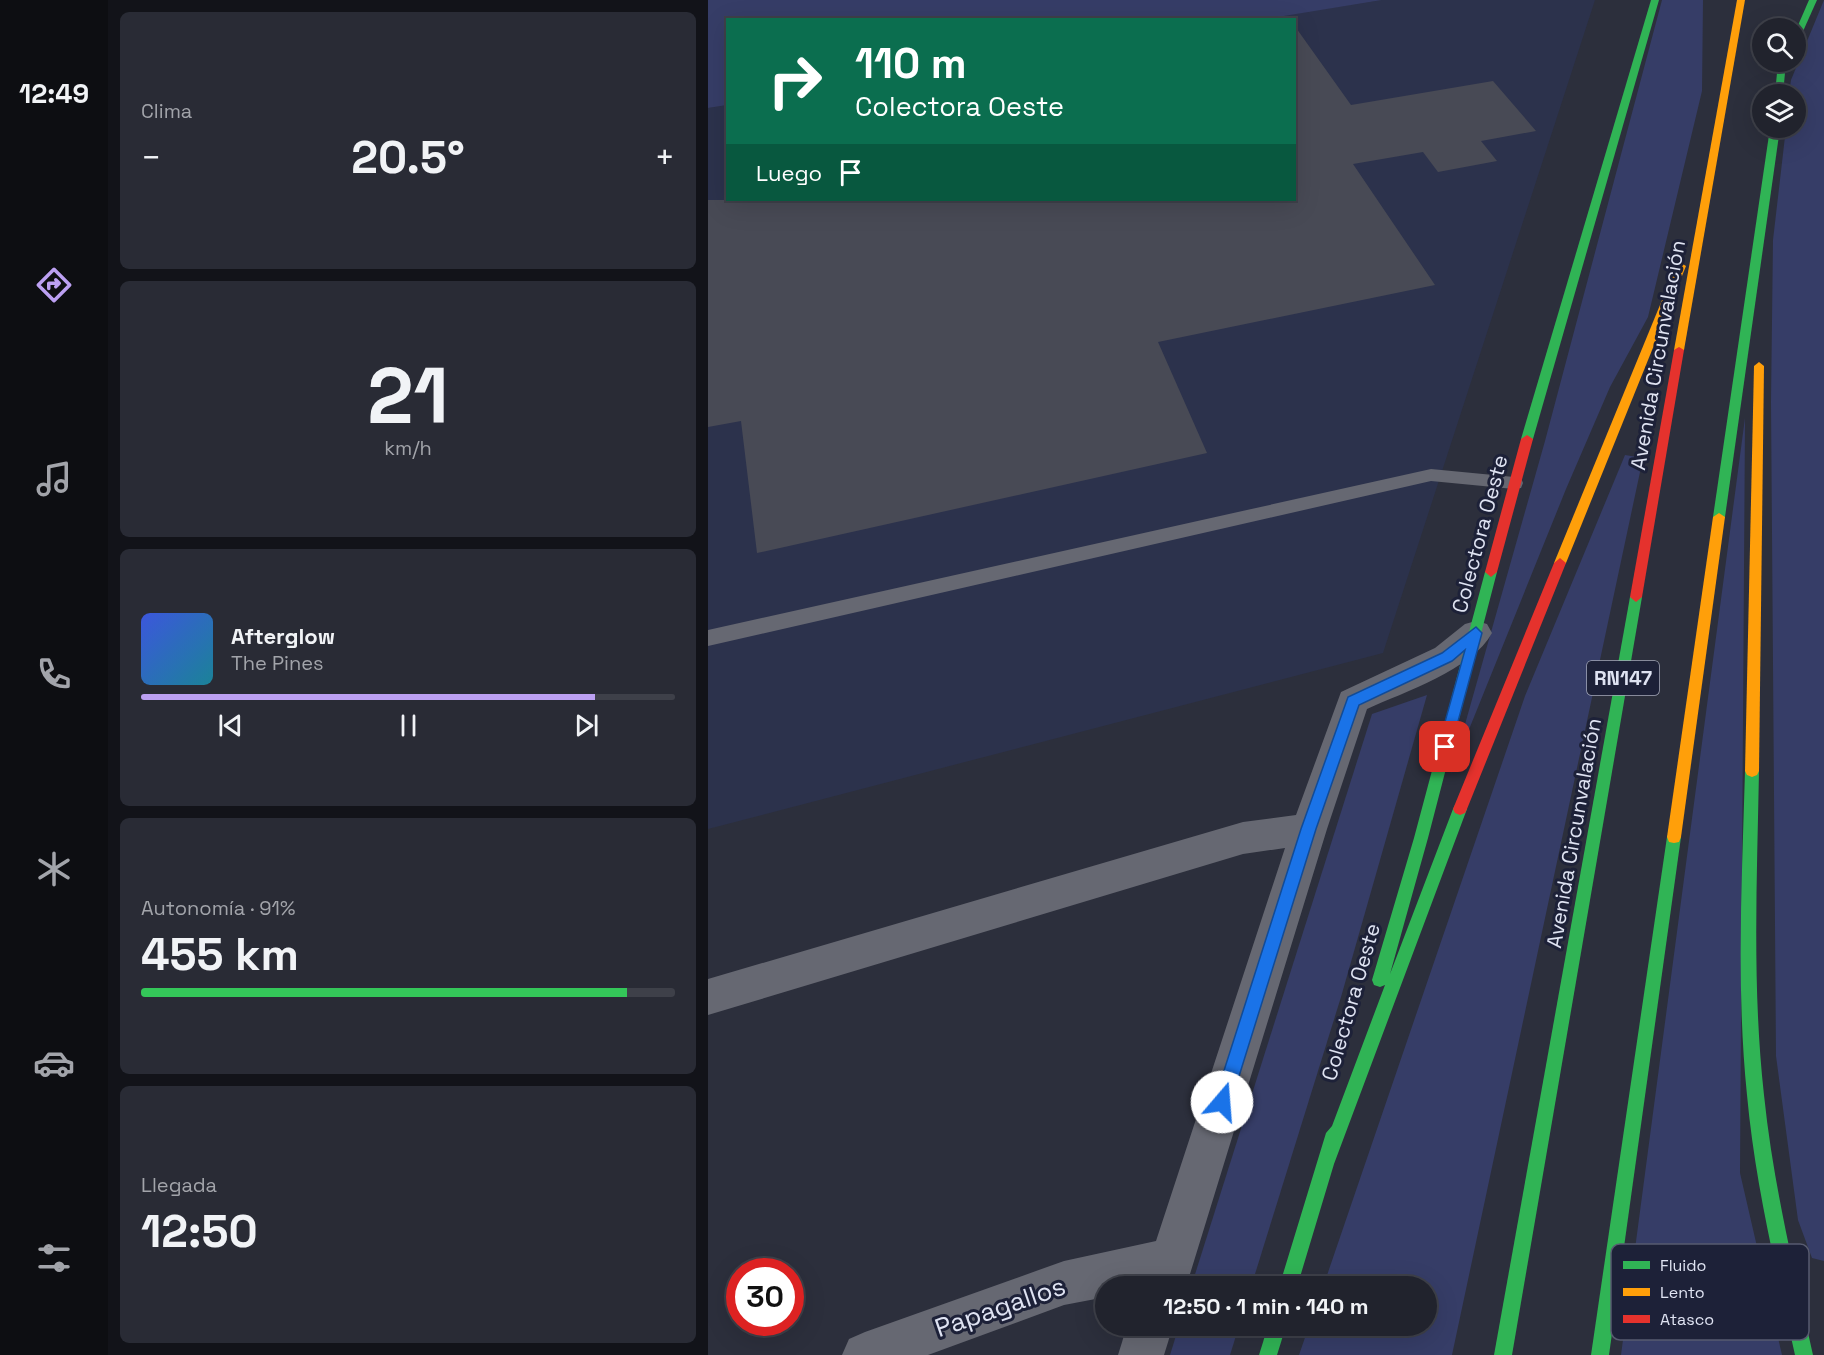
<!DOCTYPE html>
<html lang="es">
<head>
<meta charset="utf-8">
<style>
  :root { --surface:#21232d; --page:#292b35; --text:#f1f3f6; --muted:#a2a4aa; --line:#3e4049; --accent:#bca0f2 }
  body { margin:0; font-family:"Space Grotesk",sans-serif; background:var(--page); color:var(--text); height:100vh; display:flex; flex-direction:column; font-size:22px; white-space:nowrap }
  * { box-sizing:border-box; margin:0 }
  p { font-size:20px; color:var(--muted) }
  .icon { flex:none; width:33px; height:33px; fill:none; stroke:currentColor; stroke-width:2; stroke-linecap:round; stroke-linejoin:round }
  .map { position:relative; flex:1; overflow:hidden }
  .drawer { display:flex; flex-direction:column; gap:12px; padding:12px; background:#121319; width:600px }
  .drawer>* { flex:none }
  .guide { position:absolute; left:18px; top:18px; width:570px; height:183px; border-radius:0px; box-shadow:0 6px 24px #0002,0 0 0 2px var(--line); background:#0b6e4f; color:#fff; overflow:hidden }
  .fabs { position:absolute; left:1044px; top:18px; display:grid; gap:12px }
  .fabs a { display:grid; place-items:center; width:54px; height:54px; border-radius:50%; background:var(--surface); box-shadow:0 6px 24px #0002,0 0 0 2px var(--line); font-size:30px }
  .speed { position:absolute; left:18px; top:1258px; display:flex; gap:12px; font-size:30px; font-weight:700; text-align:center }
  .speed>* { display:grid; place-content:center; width:78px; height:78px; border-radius:50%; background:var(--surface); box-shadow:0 6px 24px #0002,0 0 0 2px var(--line); line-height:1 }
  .speed .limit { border:9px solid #d22; background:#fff; color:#111 }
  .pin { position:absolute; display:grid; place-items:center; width:51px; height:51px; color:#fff; margin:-26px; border-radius:12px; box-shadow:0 3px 9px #0006 }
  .me { position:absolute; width:66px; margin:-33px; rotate:18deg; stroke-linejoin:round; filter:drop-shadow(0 0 4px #0008) }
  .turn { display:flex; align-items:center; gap:21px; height:126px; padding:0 30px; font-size:27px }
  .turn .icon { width:78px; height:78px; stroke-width:2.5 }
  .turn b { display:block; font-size:42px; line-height:51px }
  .then { display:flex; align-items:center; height:57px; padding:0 30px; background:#0003; gap:12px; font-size:22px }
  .big { font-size:45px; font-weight:700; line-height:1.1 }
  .drawer .widget { flex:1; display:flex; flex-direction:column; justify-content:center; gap:9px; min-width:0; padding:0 21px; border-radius:9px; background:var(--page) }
  .drawer .dial { align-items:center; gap:0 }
  .dial b { font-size:78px; line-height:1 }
  .song { display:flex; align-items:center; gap:18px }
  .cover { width:72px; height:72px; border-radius:9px; background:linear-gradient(135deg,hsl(230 70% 55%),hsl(190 70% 35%)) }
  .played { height:6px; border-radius:3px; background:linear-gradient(90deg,var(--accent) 85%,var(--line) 85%) }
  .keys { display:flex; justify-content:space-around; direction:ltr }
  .heat { display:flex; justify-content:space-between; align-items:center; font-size:33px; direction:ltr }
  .charge { height:9px; border-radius:4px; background:linear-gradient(90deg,#34c759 91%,var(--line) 0) }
  .trip { position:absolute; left:387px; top:1276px; width:342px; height:60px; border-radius:30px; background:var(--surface); box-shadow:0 6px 24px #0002,0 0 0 2px var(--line); font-weight:700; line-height:60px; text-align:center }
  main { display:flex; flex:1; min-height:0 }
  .tabs { display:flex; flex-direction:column; width:108px; justify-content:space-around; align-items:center; background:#0d0e12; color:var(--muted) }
  .tabs .icon { width:42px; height:42px }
  .tabs .selected { color:var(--accent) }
  .tabs b { font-size:27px; color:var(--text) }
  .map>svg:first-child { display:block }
  .built { fill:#2c324c }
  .green { fill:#363d67 }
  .building { fill:#484a55 }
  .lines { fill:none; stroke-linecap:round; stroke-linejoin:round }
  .lane { fill:#666872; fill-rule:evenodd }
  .street { fill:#666872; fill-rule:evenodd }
  .fast { fill:#30b455; fill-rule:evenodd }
  .slow { fill:#ff9f0a; fill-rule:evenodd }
  .jam { fill:#e5322d; fill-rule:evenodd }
  .route { fill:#1a73e8; stroke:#114b97; stroke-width:1.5 }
  .labels { text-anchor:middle; stroke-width:6; stroke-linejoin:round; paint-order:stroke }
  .shield { fill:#1d2138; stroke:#a5a9ba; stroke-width:1.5 }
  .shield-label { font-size:20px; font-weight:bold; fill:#dfe3f2 }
  .street-label { font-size:21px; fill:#dfe3f2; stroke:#1d2138 }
  .near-street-label { font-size:26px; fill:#dfe3f2; stroke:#1d2138 }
  .key { fill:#1d2138; stroke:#575b70; stroke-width:1.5 }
  .key-label { font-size:16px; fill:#dfe3f2 }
</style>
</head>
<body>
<main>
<nav class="tabs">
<b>12:49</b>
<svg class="icon selected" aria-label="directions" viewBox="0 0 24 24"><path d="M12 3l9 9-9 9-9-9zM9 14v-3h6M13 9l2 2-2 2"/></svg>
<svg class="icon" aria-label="music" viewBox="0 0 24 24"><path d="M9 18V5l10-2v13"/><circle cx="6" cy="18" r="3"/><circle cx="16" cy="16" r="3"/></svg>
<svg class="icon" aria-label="phone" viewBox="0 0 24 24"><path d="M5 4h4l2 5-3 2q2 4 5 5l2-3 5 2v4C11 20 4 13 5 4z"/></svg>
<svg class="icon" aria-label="climate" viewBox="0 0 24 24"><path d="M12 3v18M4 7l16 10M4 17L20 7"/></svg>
<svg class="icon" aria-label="car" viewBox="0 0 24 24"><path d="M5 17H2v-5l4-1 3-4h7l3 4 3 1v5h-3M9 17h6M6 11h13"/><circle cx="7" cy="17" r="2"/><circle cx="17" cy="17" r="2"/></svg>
<svg class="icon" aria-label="filters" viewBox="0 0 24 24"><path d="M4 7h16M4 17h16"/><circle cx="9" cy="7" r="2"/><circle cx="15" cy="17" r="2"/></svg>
</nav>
<section class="drawer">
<div class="widget"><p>Clima</p>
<div class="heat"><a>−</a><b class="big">20.5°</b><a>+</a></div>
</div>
<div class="widget dial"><b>21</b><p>km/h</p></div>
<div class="widget">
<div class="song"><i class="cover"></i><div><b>Afterglow</b><p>The Pines</p></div></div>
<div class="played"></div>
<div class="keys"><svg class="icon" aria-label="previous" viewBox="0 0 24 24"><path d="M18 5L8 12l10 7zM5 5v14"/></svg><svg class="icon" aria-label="pause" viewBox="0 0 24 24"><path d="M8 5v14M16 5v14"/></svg><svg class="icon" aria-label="next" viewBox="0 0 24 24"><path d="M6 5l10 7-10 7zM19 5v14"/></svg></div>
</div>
<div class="widget"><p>Autonomía · 91%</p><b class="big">455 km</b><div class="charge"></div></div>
<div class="widget"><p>Llegada</p><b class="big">12:50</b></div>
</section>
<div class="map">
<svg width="1116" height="1355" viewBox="0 0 1116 1355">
  <rect width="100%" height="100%" fill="#2c2f3c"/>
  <path class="built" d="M674 0H887L675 653 0 829V108L19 105 20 200H586V20L552 19Z"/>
  <g class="green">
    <path d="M0 0H674L552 20H20L19 105 0 108Z"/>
    <path d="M954 0H995L994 91 940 317 902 387 858 489 743 774 837 441Z"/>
    <path d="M1116 0V1261L1104 1258 1090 1220 1068 1056 1063 402 1065 240 1078 128H1088V94H1081L1083 80Z"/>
    <path d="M1037 418 1032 1173 1074 1355H913Z"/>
    <path d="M917 455 935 458 744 1355H591L601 1326H718V1287H615L817 696Z"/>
    <path d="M719 695 633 997 543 1287H483L664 714Z"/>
    <path d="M471 1326H531L522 1355H462Z"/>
  </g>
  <path class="building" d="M586 25 643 105 785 81 828 131 773 141 789 161 730 172 715 152 645 164 727 285 450 342 499 453 49 553 33 421 0 427V200H586Z"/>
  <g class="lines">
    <path class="lane" d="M723 469 806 477 813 478 815 483 813 488 806 489 723 481 0 646V630Z"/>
    <g class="street">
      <path d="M768 621 779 624 784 633C764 670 696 692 659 709L619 829 478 1287H398V1297L356 1305 220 1355H134L141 1339 157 1332 356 1261 448 1241 577 848 535 854 0 1015V979L535 822 588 815 633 692 727 648 757 624Z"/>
      <path d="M419 1326H465L456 1355H410Z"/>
    </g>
    <g class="fast">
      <path d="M943 0H951L825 439 823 442H815L813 439Z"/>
      <path d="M1101 0H1109L1092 38 1088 40V30Z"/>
      <path d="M1070 62H1078L1075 94H1067Z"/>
      <path d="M1062 128H1072L1017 517 1011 521 1005 517Z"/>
      <path d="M783 567 789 572 720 838 682 974 745 809 747 805 752 803 757 805 759 809 626 1164 589 1287H571L618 1133 624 1126 677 985 672 987 666 985 664 980 706 838 777 572Z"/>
      <path d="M928 592 934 597 804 1355H786L922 597Z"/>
      <path d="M1044 765 1049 767 1051 771C1049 879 1044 987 1056 1095 1065 1183 1086 1269 1105 1355H1087C1068 1269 1047 1183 1039 1095 1028 987 1034 879 1037 771L1039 767Z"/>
      <path d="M966 831 971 832 973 837 901 1355H883L959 837 961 832Z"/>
      <path d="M560 1326H578L569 1355H551Z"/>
    </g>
    <g class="slow">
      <path d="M1029 0H1037L976 350 971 353 966 350Z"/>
      <path d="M973 263 978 266 858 563 852 568 848 566 846 563 968 266Z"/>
      <path d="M1051 362 1056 366 1051 771 1049 775 1044 777 1039 775 1037 771 1046 366Z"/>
      <path d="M1011 513 1017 517 973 837 971 842 966 843 961 842 959 837 1005 517Z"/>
    </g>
    <g class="jam">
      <path d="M971 347 976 350 934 597 928 602 922 597 966 350Z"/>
      <path d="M819 435 825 439 789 572 783 577 777 572 813 439Z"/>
      <path d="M852 558 858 563 759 809 757 813 752 815 747 813 745 809 846 563Z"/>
    </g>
  </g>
  <path class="route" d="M768 627 774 633 742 751 737 753 730 747 757 650 744 661 651 705 608 829 523 1102 521 1108 514 1110 508 1108 506 1102 593 829 640 697 734 653Z"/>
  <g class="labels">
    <rect class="shield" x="879" y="661" width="72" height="34" rx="4.5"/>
    <g class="shield-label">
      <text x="915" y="685">RN147</text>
    </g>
    <g class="street-label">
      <text transform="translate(950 355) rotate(-80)" y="7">Avenida Circunvalación</text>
      <text transform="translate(772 534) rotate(-75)" y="7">Colectora Oeste</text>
      <text transform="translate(866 833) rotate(-80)" y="7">Avenida Circunvalación</text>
      <text transform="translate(643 1002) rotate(-74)" y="7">Colectora Oeste</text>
    </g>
    <g class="near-street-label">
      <text transform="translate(292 1307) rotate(-19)" y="9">Papagallos</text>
    </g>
  </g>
  <rect x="903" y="1244" width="198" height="96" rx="9" class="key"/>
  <rect x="915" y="1261" width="27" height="8" fill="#30b455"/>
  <rect x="915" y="1288" width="27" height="8" fill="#ff9f0a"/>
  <rect x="915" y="1315" width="27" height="8" fill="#e5322d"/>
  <g class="key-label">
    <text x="952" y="1271">Fluido</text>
    <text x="952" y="1298">Lento</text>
    <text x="952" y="1325">Atasco</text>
  </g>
</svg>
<div class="fabs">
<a><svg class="icon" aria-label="search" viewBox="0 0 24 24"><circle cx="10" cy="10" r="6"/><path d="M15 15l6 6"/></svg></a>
<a><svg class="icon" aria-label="layers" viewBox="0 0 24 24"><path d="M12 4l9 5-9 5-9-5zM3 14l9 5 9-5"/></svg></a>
</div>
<div class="speed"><div class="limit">30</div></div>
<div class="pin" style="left:737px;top:747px;background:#d93025"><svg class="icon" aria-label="arrive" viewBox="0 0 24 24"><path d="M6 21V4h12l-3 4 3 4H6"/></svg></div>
<svg class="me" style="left:514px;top:1102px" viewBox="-20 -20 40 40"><circle r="19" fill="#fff"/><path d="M0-13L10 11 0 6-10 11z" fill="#1a73e8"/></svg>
<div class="trip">12:50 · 1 min · 140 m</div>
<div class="guide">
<div class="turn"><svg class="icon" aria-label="right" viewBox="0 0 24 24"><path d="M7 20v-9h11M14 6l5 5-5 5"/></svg><div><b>110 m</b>Colectora Oeste</div></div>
<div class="then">Luego<svg class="icon" aria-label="arrive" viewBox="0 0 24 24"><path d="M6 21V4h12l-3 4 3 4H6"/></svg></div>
</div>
</div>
</main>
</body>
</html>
